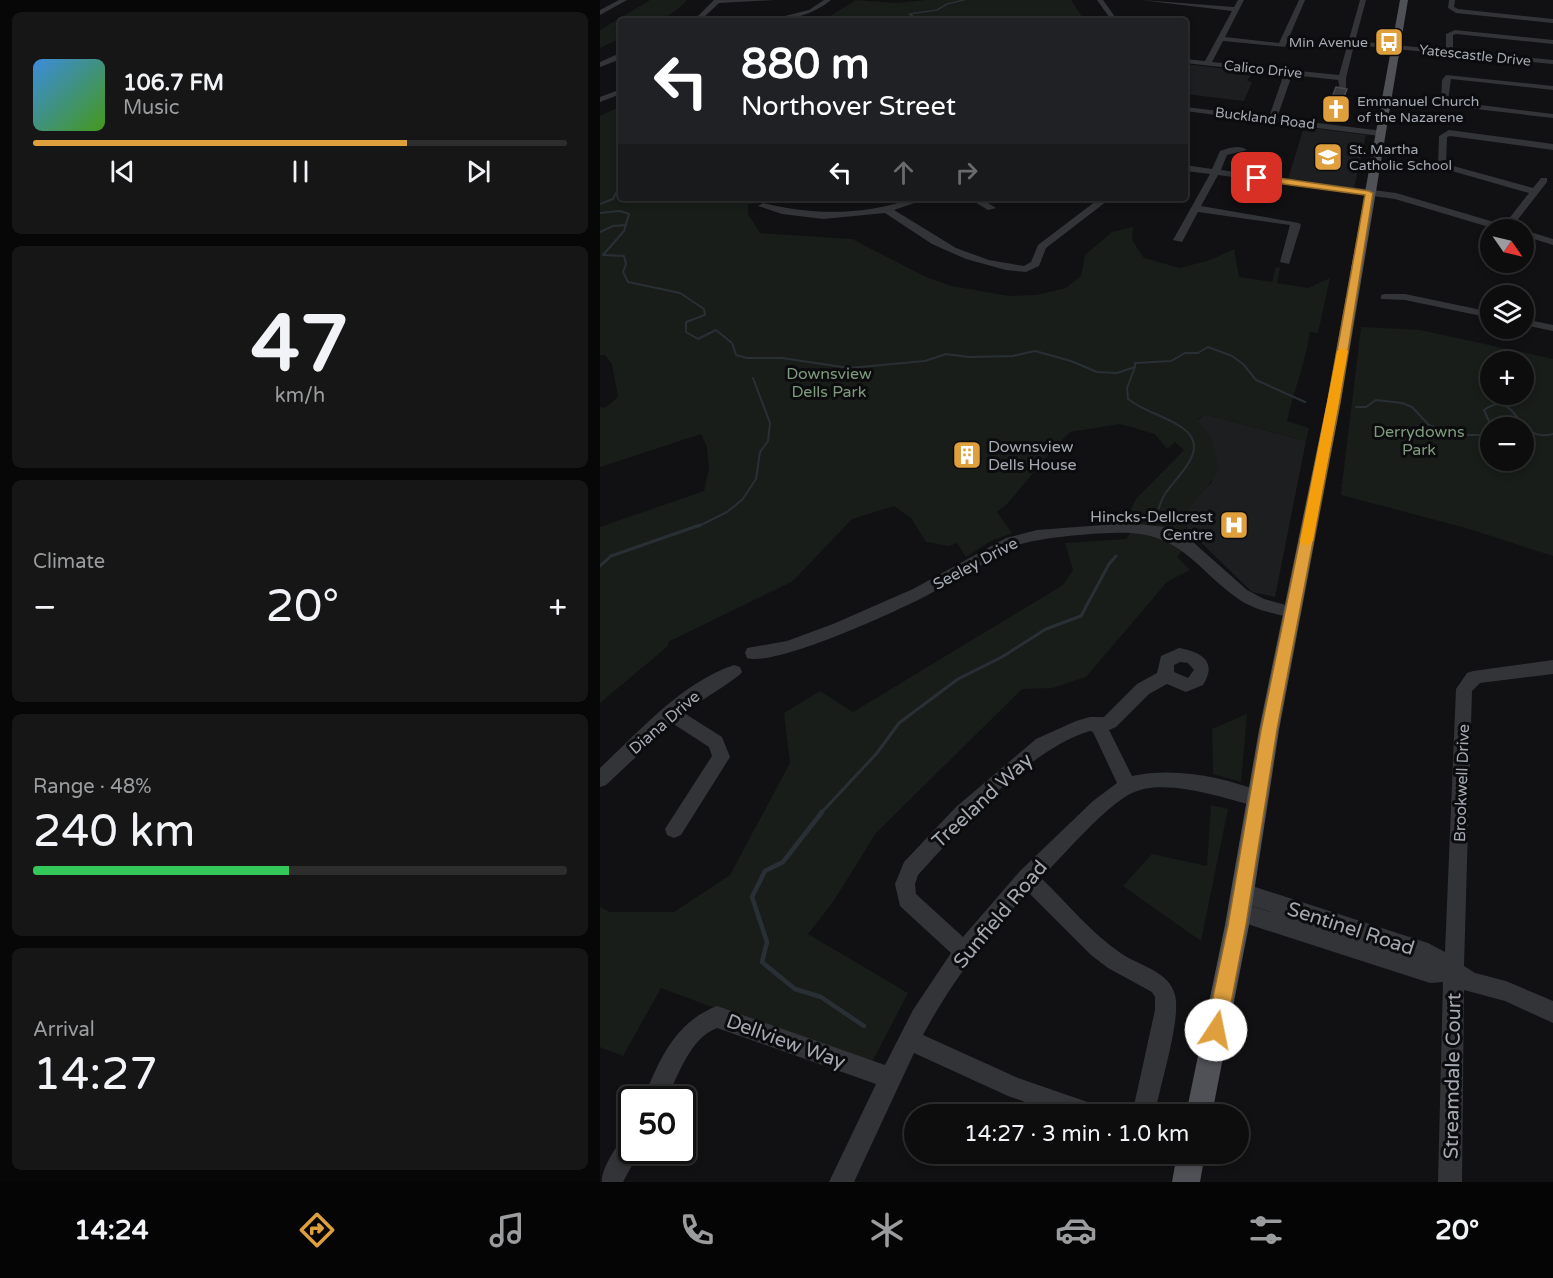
<!DOCTYPE html>
<html lang="en">
<head>
<meta charset="utf-8">
<style>
  :root { --surface:#0d0d0e; --page:#161617; --text:#f1f3f6; --muted:#9a9c9e; --line:#2d2d2e; --accent:#df9f3d }
  body { margin:0; font-family:"Varela Round",sans-serif; background:var(--page); color:var(--text); height:100vh; display:flex; flex-direction:column; font-size:22px; white-space:nowrap }
  * { box-sizing:border-box; margin:0 }
  p { font-size:20px; color:var(--muted) }
  .icon { flex:none; width:33px; height:33px; fill:none; stroke:currentColor; stroke-width:2; stroke-linecap:round; stroke-linejoin:round }
  .map { position:relative; flex:1; overflow:hidden }
  .drawer { display:flex; flex-direction:column; gap:12px; padding:12px; background:#070708; width:600px }
  .drawer>* { flex:none }
  .hud { position:absolute; left:18px; top:18px; width:570px; height:183px; border-radius:6px; box-shadow:0 3px 9px #0003,0 0 0 2px var(--line); background:#202124; color:#fff; overflow:hidden }
  .needle { width:39px; rotate:124deg }
  .controls { position:absolute; left:880px; top:219px; display:grid; gap:12px }
  .controls a { display:grid; place-items:center; width:54px; height:54px; border-radius:50%; background:var(--surface); box-shadow:0 3px 9px #0003,0 0 0 2px var(--line); font-size:30px }
  .speed { position:absolute; left:18px; top:1086px; display:flex; gap:12px; font-size:30px; font-weight:700; text-align:center }
  .speed>* { display:grid; place-content:center; width:78px; height:78px; border-radius:50%; background:var(--surface); box-shadow:0 3px 9px #0003,0 0 0 2px var(--line); line-height:1 }
  .speed .limit { border:3px solid #111; border-radius:9px; background:#fff; color:#111 }
  .pin { position:absolute; display:grid; place-items:center; width:51px; height:51px; color:#fff; margin:-26px; border-radius:12px; box-shadow:0 3px 9px #0006 }
  .me { position:absolute; width:66px; margin:-33px; rotate:11deg; stroke-linejoin:round; filter:drop-shadow(0 0 4px #0008) }
  .turn { display:flex; align-items:center; gap:21px; height:126px; padding:0 24px; font-size:27px }
  .turn .icon { width:78px; height:78px; stroke-width:2.5 }
  .turn b { display:block; font-size:42px; line-height:51px }
  .lanes { display:flex; align-items:center; height:57px; padding:0 24px; background:#0003; justify-content:center; gap:30px; direction:ltr }
  .lanes .off { opacity:.35 }
  .big { font-size:45px; font-weight:600; line-height:1.1 }
  .drawer .widget { flex:1; display:flex; flex-direction:column; justify-content:center; gap:9px; min-width:0; padding:0 21px; border-radius:9px; background:var(--page) }
  .drawer .dial { align-items:center; gap:0 }
  .dial b { font-size:78px; line-height:1 }
  .song { display:flex; align-items:center; gap:18px }
  .cover { width:72px; height:72px; border-radius:9px; background:linear-gradient(135deg,hsl(210 70% 55%),hsl(100 70% 35%)) }
  .played { height:6px; border-radius:3px; background:linear-gradient(90deg,var(--accent) 70%,var(--line) 70%) }
  .keys { display:flex; justify-content:space-around; direction:ltr }
  .heat { display:flex; justify-content:space-between; align-items:center; font-size:33px; direction:ltr }
  .charge { height:9px; border-radius:4px; background:linear-gradient(90deg,#34c759 48%,var(--line) 0) }
  .trip { position:absolute; left:304px; top:1104px; width:345px; height:60px; border-radius:30px; background:var(--surface); box-shadow:0 3px 9px #0003,0 0 0 2px var(--line); font-weight:600; line-height:60px; text-align:center }
  .tabs { display:flex; height:96px; justify-content:space-around; align-items:center; background:#050506; color:var(--muted) }
  .tabs .icon { width:42px; height:42px }
  .tabs .selected { color:var(--accent) }
  .tabs b { font-size:27px; color:var(--text) }
  main { display:flex; flex:1; min-height:0 }
  .map>svg:first-child { display:block }
  .built { fill:#1d1e20 }
  .green { fill:#181d19; fill-rule:evenodd }
  .lines { fill:none; stroke-linecap:round; stroke-linejoin:round }
  .stream-far3 { stroke:#293035; stroke-width:1.5 }
  .stream-far2 { stroke:#293035; stroke-width:2 }
  .stream-far1 { stroke:#293035; stroke-width:3 }
  .stream { stroke:#293035; stroke-width:4.5 }
  .minor { fill:#333437; fill-rule:evenodd }
  .major { fill:#4f5156; fill-rule:evenodd }
  .wall { fill:#2a2b2e }
  .shaded-wall { fill:#1b1b1d }
  .building { fill:#37393c; stroke:#484a4f; stroke-width:1.5 }
  .route { fill:#df9f3d; stroke:#916728; stroke-width:1.5 }
  .slow { fill:#f59e0b }
  .labels { text-anchor:middle; stroke-width:6; stroke-linejoin:round; paint-order:stroke }
  .far-poi-label { font-size:14px; fill:#a4a9b2; stroke:#0c0c0e; text-anchor:start }
  .far-street-label { font-size:14px; fill:#a4a9b2; stroke:#0c0c0e }
  .park-label { font-size:16px; fill:#7d9b7d; stroke:#0c0c0e }
  .poi-label { font-size:16px; fill:#a4a9b2; stroke:#0c0c0e; text-anchor:start }
  .street-label { font-size:16px; fill:#a4a9b2; stroke:#0c0c0e }
  .near-street-label { font-size:20px; fill:#a4a9b2; stroke:#0c0c0e }
</style>
</head>
<body>
<main>
<section class="drawer">
<div class="widget">
<div class="song"><i class="cover"></i><div><b>106.7 FM</b><p>Music</p></div></div>
<div class="played"></div>
<div class="keys"><svg class="icon" aria-label="previous" viewBox="0 0 24 24"><path d="M18 5L8 12l10 7zM5 5v14"/></svg><svg class="icon" aria-label="pause" viewBox="0 0 24 24"><path d="M8 5v14M16 5v14"/></svg><svg class="icon" aria-label="next" viewBox="0 0 24 24"><path d="M6 5l10 7-10 7zM19 5v14"/></svg></div>
</div>
<div class="widget dial"><b>47</b><p>km/h</p></div>
<div class="widget"><p>Climate</p>
<div class="heat"><a>−</a><b class="big">20°</b><a>+</a></div>
</div>
<div class="widget"><p>Range · 48%</p><b class="big">240 km</b><div class="charge"></div></div>
<div class="widget"><p>Arrival</p><b class="big">14:27</b></div>
</section>
<div class="map">
<svg width="953" height="1182" viewBox="0 0 953 1182">
  <rect width="100%" height="100%" fill="#111113"/>
  <g class="built">
    <path d="M585 64 653 72 647 81 652 82 644 101 585 94Z"/>
    <path d="M704 127 766 135 754 188 688 179Z"/>
    <path d="M604 414 706 441 675 597 652 592 587 529 584 516 591 503 612 482 611 438 597 421Z"/>
  </g>
  <g class="green">
    <path d="M50 0H87C63 25 53 21 21 21V38L0 48V30Z"/>
    <path d="M256 0 295 3 326 0H471L485 21H222Z"/>
    <path d="M21 106V198H175L148 205V214L160 233 252 239 326 277 352 286 409 296 437 295 466 288 481 276 485 255 512 232 533 227 532 240 544 258 580 268 610 260 634 249 639 277 672 282 676 267 680 268 677 283 708 288 730 278 718 333 710 332C705 364 694 390 687 421L709 428 706 441 604 414 597 420 611 438 619 470C609 487 594 499 584 516 588 531 588 544 577 557L590 570 567 582 486 677 452 688 422 689 276 833 233 902 208 934 308 993 270 1066 61 988 23 1056 0 1047V907L10 912H74L130 875 190 763 184 713 220 691 253 712 463 585 473 570 465 543 526 539C534 528 540 521 531 509L536 499 584 450 575 442 567 449 555 434 520 424 470 432 455 447 407 504 397 512 412 533 391 541 366 557 357 543 349 546 326 542 311 518 294 506 252 519 193 581 68 642V646L0 703V527L104 491 109 469 107 447 101 434 0 467V407L5 408 18 397 12 364 5 355H0V116Z"/>
    <path d="M761 327 820 330 953 359V556L866 528 741 495 742 487 739 486 742 485ZM891 362H924V394H891ZM891 428H924V460H891Z"/>
    <path d="M647 714 641 782 613 774 612 729Z"/>
    <path d="M611 805 628 809 601 941 523 886 552 854 607 866Z"/>
  </g>
  <g class="lines">
    <path class="stream-far3" d="M317 21 318 19 309 14 337 10 347 4 364 0"/>
    <g class="stream-far2">
      <path d="M21 169 17 171 21 179"/>
      <path d="M0 204 13 199 21 183"/>
      <path d="M0 213 20 211 29 214 24 231 3 255 24 256 26 264 23 272 28 282 80 293 104 309 105 315 86 322V332L98 339 116 330 132 343 136 355 147 358H182L249 368 325 361 346 354 369 357 413 356 435 351 471 361 497 372 517 373 535 367V363L571 361 585 353H598L608 347 632 356 643 364 656 380 705 402"/>
      <path d="M0 232 13 226 26 225"/>
      <path d="M535 367 527 388 528 399C547 413 560 414 578 425 614 446 580 472 565 494 560 502 558 512 554 520"/>
      <path d="M756 407H766L776 400 802 403 812 407 829 425 856 435H891"/>
      <path d="M892 428 884 410C910 391 917 424 930 431 938 436 944 436 953 434"/>
      <path d="M97 527 127 512 142 500 156 479 160 452 168 441 170 423 153 378"/>
    </g>
    <g class="stream-far1">
      <path d="M0 566 11 556 100 525"/>
      <path d="M221 813 277 753 299 723 358 679 402 657 446 629 481 616 509 564 516 556"/>
    </g>
    <path class="stream" d="M222 812 183 862 165 871 152 897 167 942 162 962 195 989 221 997 264 1026"/>
    <g class="minor">
      <path d="M19 0H27L0 15V10Z"/>
      <path d="M114 0H174L119 3 100 21H93Z"/>
      <path d="M224 0H231C213 15 188 21 165 21L209 10Z"/>
      <path d="M497 0H503L518 21H512Z"/>
      <path d="M541 0 634 7 638 0H644L625 37 679 43 699 0H705L685 47 623 41 612 62 739 75 760 0H766L755 41 846 50V34L855 30 953 40V44L856 34 853 35V50L953 60V64L754 45 746 78V89H740L738 80 692 75 677 118 783 131 784 133 780 136 585 111V107L669 117 684 74 585 63V59L605 61 632 11Z"/>
      <path d="M849 0H855L854 7 858 9 953 19V23L856 13 848 8Z"/>
      <path d="M18 54H21V59L0 67V62Z"/>
      <path d="M846 75 953 86V90L851 79 848 101 953 114V118L841 105 842 80Z"/>
      <path d="M21 89V94L0 102V97Z"/>
      <path d="M849 130 953 144V150L850 136 847 137 846 164 933 188 941 178H947V182L912 227 916 230H899L795 199 618 175 601 206 699 223 701 225 689 264 680 262 690 225 598 212 582 242 573 240 610 174 585 171V165L612 169 620 151C628 148 640 144 647 150L627 155 621 170 796 193 904 225 929 193 838 167 839 136Z"/>
      <path d="M315 198H329L294 210 356 248 389 260 424 266 431 262 438 245 500 198H511L446 248 439 266 426 272 406 270 366 259 332 244 285 213 223 219 182 214 158 206 163 203C214 216 265 215 315 198Z"/>
      <path d="M368 198H380L396 208 388 210Z"/>
      <path d="M924 230 953 239V245L924 236Z"/>
      <path d="M785 294H805L891 312V318L805 300 781 299V295Z"/>
      <path d="M924 319 953 325V331L924 325Z"/>
      <path d="M529 523 564 527 594 543 647 590 664 599 697 608 700 612 697 616 692 618C673 613 653 610 637 598 599 571 582 536 531 533 504 532 443 537 418 545 408 549 399 555 390 560 369 572 348 584 326 596 297 611 176 667 147 658L145 653 147 648 187 641 233 624 313 589 406 538 437 530Z"/>
      <path d="M579 648C601 652 618 661 603 685L586 692 567 684 549 694 516 727 509 730 532 776C575 767 624 777 664 793L667 799 664 805 658 807C625 798 564 777 532 793 505 806 463 856 441 878 467 903 492 934 522 954 540 966 569 971 575 995 581 1018 562 1079 557 1104L553 1114H530L535 1101 555 1010V997L552 992 508 968 491 955 428 892C387 936 351 982 323 1035L418 1078 499 1106 502 1114H460L408 1096 314 1053 254 1182H229L276 1084 117 1028C90 1038 78 1076 66 1100H43C59 1060 75 1022 117 1006L285 1065 313 1010 351 953 300 906 295 884 304 862 356 807 436 739 476 721 490 717H504L537 684 557 673 561 656ZM580 662 588 663 594 670 588 678 574 672V665ZM490 731 493 732 517 783 493 801 420 871 363 937 316 894 315 884 318 875C361 828 428 749 490 731Z"/>
      <path d="M953 660V674L880 683 872 691 864 966 875 973 906 981 953 1001V1023L905 1001 864 990 862 1182H838L843 982 830 983 632 919 629 912 632 905 639 902 727 930 643 903 636 900 633 893 636 886 643 883 828 943 845 952 856 689 867 673 873 671Z"/>
      <path d="M134 665 140 667 142 672C138 679 94 704 84 713L122 737 130 757 81 835 74 838 67 835 65 829 112 756 109 747 72 723 6 785 0 787V768C40 731 81 683 134 665Z"/>
      <path d="M32 1132V1150H40L23 1182H2C0 1170 21 1136 32 1132Z"/>
    </g>
    <g class="major">
      <path d="M800 0H808L741 401 679 730 649 925 612 1114H586L625 925 659 730 727 401Z"/>
      <path d="M577 1154H605L600 1182H572Z"/>
    </g>
  </g>
  <path class="wall" d="M747 89 744 103 736 123 725 122 728 107Z"/>
  <path class="shaded-wall" d="M747 89 744 103 736 123 739 108Z"/>
  <path class="building" d="M736 87 747 89 739 108 728 107Z"/>
  <path class="route" d="M657 175 769 191 773 193 740 401 677 730 646 925 626 1030 623 1037 616 1040 609 1037 606 1030 628 925 661 730 728 401 765 195 654 180V176Z"/>
  <path class="slow" d="M743 348 748 351 713 541 706 546 700 541 737 351Z"/>
  <defs>
    <g id="bus-square" transform="scale(1.5)"><rect x="-9" y="-9" width="18" height="18" rx="4" fill="#df9f3d" stroke="#0c0c0e"/><path d="M-5-6H5V4H4V6H2V4H-2V6H-4V4H-5ZM-3.5-4V0h7V-4ZM-3.5 1.2v1.5H-2V1.2ZM2 1.2v1.5H3.5V1.2Z" fill="#fff"/></g>
    <g id="church-square" transform="scale(1.5)"><rect x="-9" y="-9" width="18" height="18" rx="4" fill="#df9f3d" stroke="#0c0c0e"/><path d="M-1.2-6h2.4v3.5h3.3v2.4h-3.3V6h-2.4V-.1h-3.3v-2.4h3.3Z" fill="#fff"/></g>
    <g id="school-square" transform="scale(1.5)"><rect x="-9" y="-9" width="18" height="18" rx="4" fill="#df9f3d" stroke="#0c0c0e"/><path d="M0-5L7-2L0 1L-7-2ZM-4 1L0 2.5L4 1V4Q0 6-4 4Z" fill="#fff"/></g>
    <g id="building-square" transform="scale(1.5)"><rect x="-9" y="-9" width="18" height="18" rx="4" fill="#df9f3d" stroke="#0c0c0e"/><path d="M-4-6H4V6H1V3H-1V6H-4ZM-2.5-4.3h1.7v1.8h-1.7ZM.8-4.3h1.7v1.8H.8ZM-2.5-1h1.7V.8h-1.7ZM.8-1h1.7V.8H.8Z" fill="#fff"/></g>
    <g id="hospital-square" transform="scale(1.5)"><rect x="-9" y="-9" width="18" height="18" rx="4" fill="#df9f3d" stroke="#0c0c0e"/><path d="M-5-5h3v3.5h4V-5h3V5h-3V1.5h-4V5h-3Z" fill="#fff"/></g>
  </defs>
  <g fill-rule="evenodd">
    <use href="#bus-square" x="789" y="42"/>
    <use href="#church-square" x="736" y="109"/>
    <use href="#school-square" x="728" y="157"/>
    <use href="#building-square" x="367" y="455"/>
    <use href="#hospital-square" x="634" y="525"/>
  </g>
  <g class="labels">
    <g class="far-poi-label">
      <text x="768" y="47" text-anchor="end">Min Avenue</text>
      <text x="757" y="106">Emmanuel Church<tspan x="757" dy="16">of the Nazarene</tspan></text>
      <text x="749" y="154">St. Martha<tspan x="749" dy="16">Catholic School</tspan></text>
    </g>
    <g class="far-street-label">
      <text transform="translate(875 55) rotate(6)" y="5">Yatescastle Drive</text>
      <text transform="translate(663 69) rotate(6)" y="5">Calico Drive</text>
      <text transform="translate(665 118) rotate(7)" y="5">Buckland Road</text>
    </g>
    <g class="park-label">
      <text x="229" y="379">Downsview<tspan x="229" dy="18">Dells Park</tspan></text>
      <text x="819" y="437">Derrydowns<tspan x="819" dy="18">Park</tspan></text>
    </g>
    <g class="poi-label">
      <text x="388" y="452">Downsview<tspan x="388" dy="18">Dells House</tspan></text>
      <text x="613" y="522" text-anchor="end">Hincks-Dellcrest<tspan x="613" dy="18">Centre</tspan></text>
    </g>
    <g class="street-label">
      <text transform="translate(375 563) rotate(-28)" y="6">Seeley Drive</text>
      <text transform="translate(64 722) rotate(-41)" y="6">Diana Drive</text>
      <text transform="translate(861 783) rotate(-88)" y="6">Brookwell Drive</text>
    </g>
    <g class="near-street-label">
      <text transform="translate(382 800) rotate(-43)" y="7">Treeland Way</text>
      <text transform="translate(400 914) rotate(-50)" y="7">Sunfield Road</text>
      <text transform="translate(751 928) rotate(18)" y="7">Sentinel Road</text>
      <text transform="translate(186 1041) rotate(20)" y="7">Dellview Way</text>
      <text transform="translate(852 1076) rotate(-89)" y="7">Streamdale Court</text>
    </g>
  </g>
</svg>
<div class="controls">
<a><svg class="needle" viewBox="-14 -14 28 28"><path d="M0-13l5 13h-10z" fill="#e53935"/><path d="M0 13l5-13h-10z" fill="#9a9c9e"/></svg></a>
<a><svg class="icon" aria-label="layers" viewBox="0 0 24 24"><path d="M12 4l9 5-9 5-9-5zM3 14l9 5 9-5"/></svg></a>
<a>+</a>
<a>−</a>
</div>
<div class="speed"><div class="limit">50</div></div>
<div class="pin" style="left:657px;top:178px;background:#d93025"><svg class="icon" aria-label="arrive" viewBox="0 0 24 24"><path d="M6 21V4h12l-3 4 3 4H6"/></svg></div>
<svg class="me" style="left:616px;top:1030px" viewBox="-20 -20 40 40"><circle r="19" fill="#fff"/><path d="M0-13L10 11 0 6-10 11z" fill="#df9f3d"/></svg>
<div class="trip">14:27 · 3 min · 1.0 km</div>
<div class="hud">
<div class="turn"><svg class="icon" aria-label="left" viewBox="0 0 24 24"><path d="M17 20v-9H6M10 6l-5 5 5 5"/></svg><div><b>880 m</b>Northover Street</div></div>
<div class="lanes"><svg class="icon" aria-label="left" viewBox="0 0 24 24"><path d="M17 20v-9H6M10 6l-5 5 5 5"/></svg><svg class="icon off" aria-label="ahead" viewBox="0 0 24 24"><path d="M12 20V5M6 11l6-6 6 6"/></svg><svg class="icon off" aria-label="right" viewBox="0 0 24 24"><path d="M7 20v-9h11M14 6l5 5-5 5"/></svg></div>
</div>
</div>
</main>
<nav class="tabs">
<b>14:24</b>
<svg class="icon selected" aria-label="directions" viewBox="0 0 24 24"><path d="M12 3l9 9-9 9-9-9zM9 14v-3h6M13 9l2 2-2 2"/></svg>
<svg class="icon" aria-label="music" viewBox="0 0 24 24"><path d="M9 18V5l10-2v13"/><circle cx="6" cy="18" r="3"/><circle cx="16" cy="16" r="3"/></svg>
<svg class="icon" aria-label="phone" viewBox="0 0 24 24"><path d="M5 4h4l2 5-3 2q2 4 5 5l2-3 5 2v4C11 20 4 13 5 4z"/></svg>
<svg class="icon" aria-label="climate" viewBox="0 0 24 24"><path d="M12 3v18M4 7l16 10M4 17L20 7"/></svg>
<svg class="icon" aria-label="car" viewBox="0 0 24 24"><path d="M5 17H2v-5l4-1 3-4h7l3 4 3 1v5h-3M9 17h6M6 11h13"/><circle cx="7" cy="17" r="2"/><circle cx="17" cy="17" r="2"/></svg>
<svg class="icon" aria-label="filters" viewBox="0 0 24 24"><path d="M4 7h16M4 17h16"/><circle cx="9" cy="7" r="2"/><circle cx="15" cy="17" r="2"/></svg>
<b>20°</b>
</nav>
</body>
</html>
